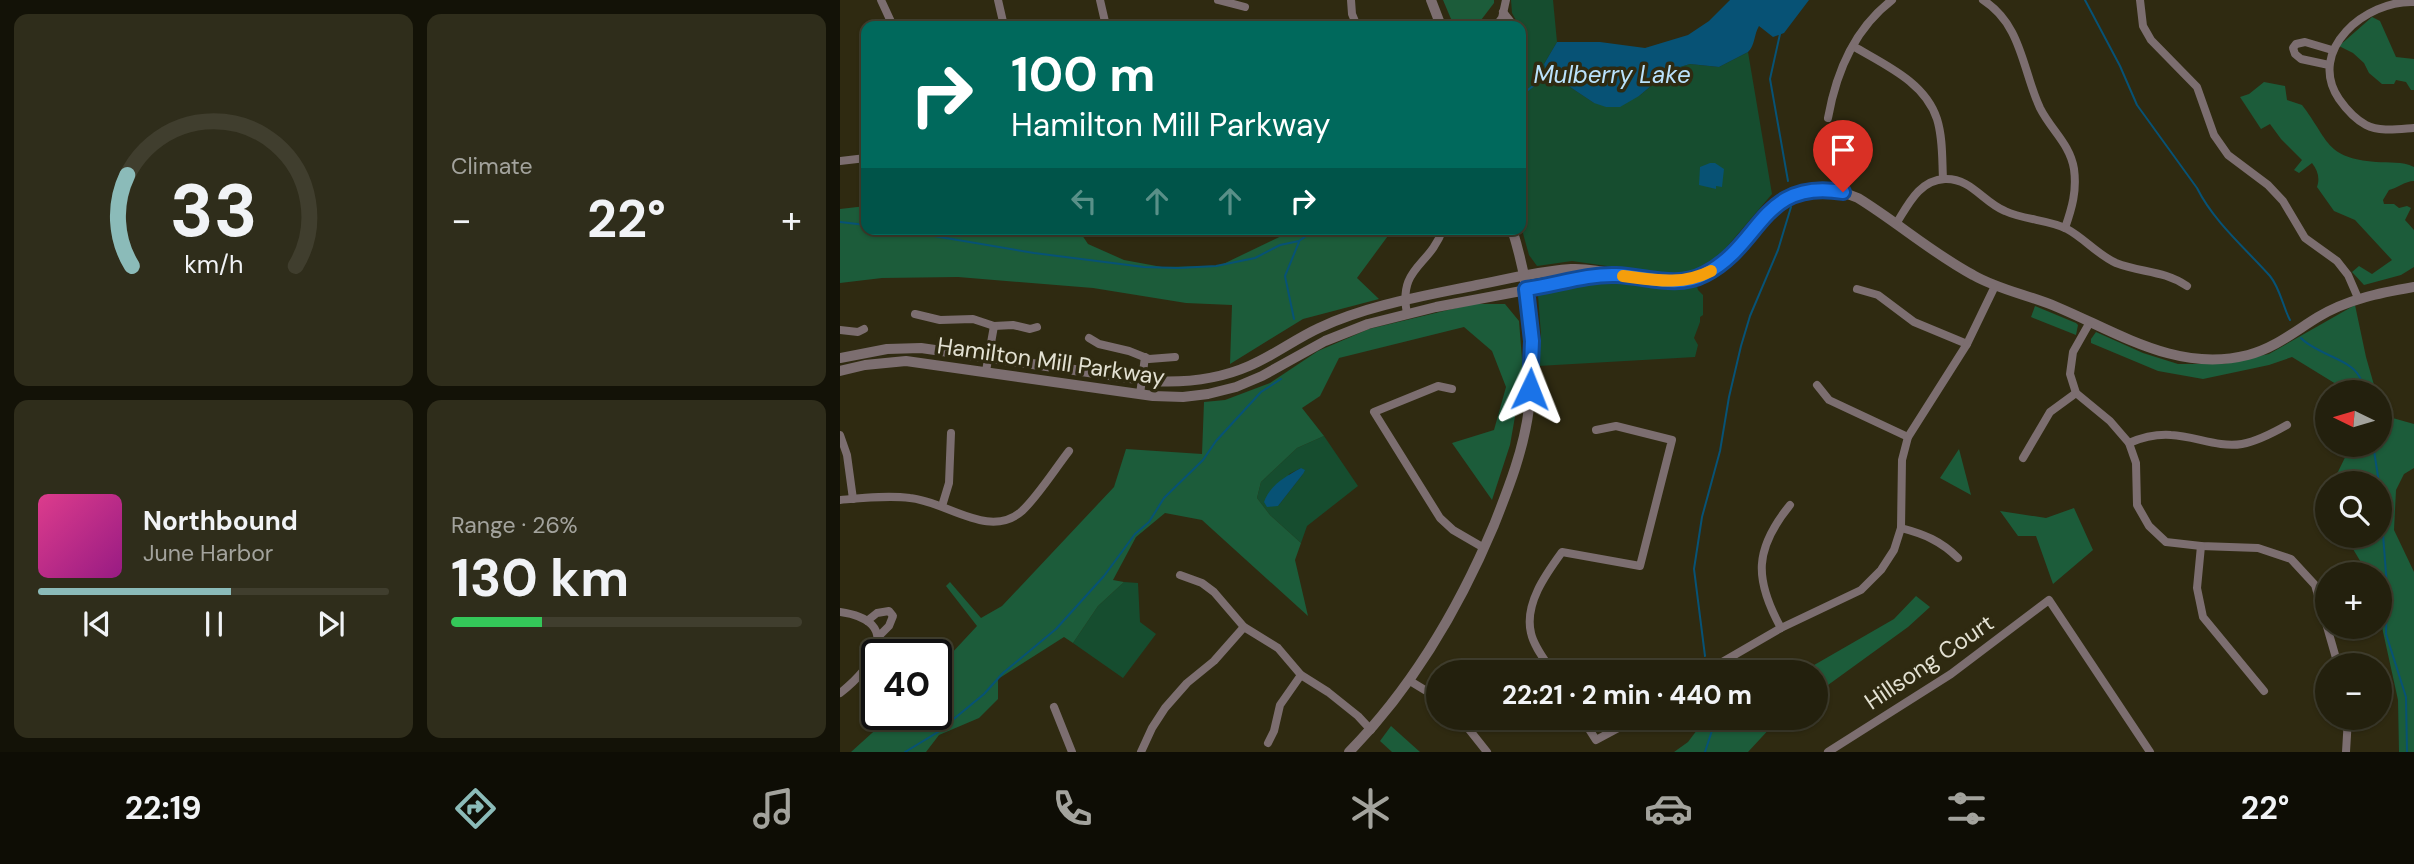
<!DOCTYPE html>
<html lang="en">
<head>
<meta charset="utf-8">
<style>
  :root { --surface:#23200d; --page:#2f2d1b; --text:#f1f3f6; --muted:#a3a39d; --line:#403e2e; --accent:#8bbbb9 }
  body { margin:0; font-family:"DM Sans",sans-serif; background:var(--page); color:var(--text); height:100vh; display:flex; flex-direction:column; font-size:26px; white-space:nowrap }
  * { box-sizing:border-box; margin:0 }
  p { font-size:23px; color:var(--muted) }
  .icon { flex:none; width:38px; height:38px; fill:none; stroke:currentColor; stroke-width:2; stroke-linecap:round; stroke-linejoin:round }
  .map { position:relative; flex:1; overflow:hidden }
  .sheet { display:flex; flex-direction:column; gap:14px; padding:14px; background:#131207; width:840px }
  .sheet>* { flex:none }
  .top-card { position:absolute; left:21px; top:21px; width:665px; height:214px; border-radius:14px; box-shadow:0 2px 5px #0004,0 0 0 2px var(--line); background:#00695c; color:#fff; overflow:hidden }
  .needle { width:46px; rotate:275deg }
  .fabs { position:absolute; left:1475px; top:380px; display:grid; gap:14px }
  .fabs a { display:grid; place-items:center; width:77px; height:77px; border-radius:50%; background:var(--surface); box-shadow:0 2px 5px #0004,0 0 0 2px var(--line); font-size:35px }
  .speed { position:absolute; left:21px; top:639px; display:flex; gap:14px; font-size:35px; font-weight:700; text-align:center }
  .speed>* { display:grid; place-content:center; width:91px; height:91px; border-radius:50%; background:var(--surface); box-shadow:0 2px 5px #0004,0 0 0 2px var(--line); line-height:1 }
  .speed .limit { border:4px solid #111; border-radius:10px; background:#fff; color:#111 }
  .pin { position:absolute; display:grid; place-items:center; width:60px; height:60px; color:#fff; margin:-72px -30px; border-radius:50% 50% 50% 0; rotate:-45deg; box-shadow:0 0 7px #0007 }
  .pin .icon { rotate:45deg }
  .me { position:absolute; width:77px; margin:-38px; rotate:2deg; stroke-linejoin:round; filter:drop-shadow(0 0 5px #0008) }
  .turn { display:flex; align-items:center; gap:24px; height:147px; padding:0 35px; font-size:32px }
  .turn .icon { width:91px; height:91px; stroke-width:2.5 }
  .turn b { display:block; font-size:49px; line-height:60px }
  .lanes { display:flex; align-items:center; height:66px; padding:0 35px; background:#0003; justify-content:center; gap:35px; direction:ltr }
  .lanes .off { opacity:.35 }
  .big { font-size:52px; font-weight:700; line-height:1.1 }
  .sheet .tile { flex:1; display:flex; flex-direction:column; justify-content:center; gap:10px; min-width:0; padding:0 24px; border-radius:14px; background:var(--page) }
  .sheet .dial { align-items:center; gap:0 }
  .dial svg { height:182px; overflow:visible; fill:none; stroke:var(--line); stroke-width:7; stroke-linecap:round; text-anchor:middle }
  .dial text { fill:var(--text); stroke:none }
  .song { display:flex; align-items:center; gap:21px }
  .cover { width:84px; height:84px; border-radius:10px; background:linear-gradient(135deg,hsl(330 70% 55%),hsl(310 70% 35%)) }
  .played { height:7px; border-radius:4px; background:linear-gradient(90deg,var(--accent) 55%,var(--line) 55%) }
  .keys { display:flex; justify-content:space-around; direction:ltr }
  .heat { display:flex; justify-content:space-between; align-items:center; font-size:38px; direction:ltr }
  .charge { height:10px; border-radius:5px; background:linear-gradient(90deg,#34c759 26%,var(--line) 0) }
  .sheet .tiles { flex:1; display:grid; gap:14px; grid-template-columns:repeat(2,1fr) }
  .trip { position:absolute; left:586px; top:660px; width:402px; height:70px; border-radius:35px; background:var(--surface); box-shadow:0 2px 5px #0004,0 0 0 2px var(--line); font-weight:700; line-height:70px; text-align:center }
  .menu { display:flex; height:112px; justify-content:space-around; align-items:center; background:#0e0d05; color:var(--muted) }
  .menu .icon { width:49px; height:49px }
  .menu .current { color:var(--accent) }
  .menu b { font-size:32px; color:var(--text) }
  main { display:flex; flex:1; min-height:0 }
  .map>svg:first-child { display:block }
  .green { fill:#164d2f; fill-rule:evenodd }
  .forest { fill:#1c5c3a }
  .water { fill:#075275 }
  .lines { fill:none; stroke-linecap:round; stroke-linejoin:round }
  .stream { stroke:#075275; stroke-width:2 }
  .minor { stroke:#7c6e70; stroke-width:8 }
  .tertiary { stroke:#7c6e70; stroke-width:10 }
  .route-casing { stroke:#114b97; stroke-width:18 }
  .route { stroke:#1a73e8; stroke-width:12 }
  .slow { stroke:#f59e0b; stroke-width:12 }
  .labels { text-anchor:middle; stroke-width:7; stroke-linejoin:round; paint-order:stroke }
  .street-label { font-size:23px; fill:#e3e1d2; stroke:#2f2a11 }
  .water-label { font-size:24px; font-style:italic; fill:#bae2fc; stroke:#2f2a11 }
</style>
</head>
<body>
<main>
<section class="sheet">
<div class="tiles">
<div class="tile dial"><svg viewBox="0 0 100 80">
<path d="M14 69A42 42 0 1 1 86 69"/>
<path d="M14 69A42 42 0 0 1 12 29" stroke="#8bbbb9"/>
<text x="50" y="56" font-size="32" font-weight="700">33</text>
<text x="50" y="72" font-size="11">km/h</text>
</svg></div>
<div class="tile"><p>Climate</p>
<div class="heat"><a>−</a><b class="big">22°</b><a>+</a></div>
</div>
<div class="tile">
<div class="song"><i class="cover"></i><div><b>Northbound</b><p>June Harbor</p></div></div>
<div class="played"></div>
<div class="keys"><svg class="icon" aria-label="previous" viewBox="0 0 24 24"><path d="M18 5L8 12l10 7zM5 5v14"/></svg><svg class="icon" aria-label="pause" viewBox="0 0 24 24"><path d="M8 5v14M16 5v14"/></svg><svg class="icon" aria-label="next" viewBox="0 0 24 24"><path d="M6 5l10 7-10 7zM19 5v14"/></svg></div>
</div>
<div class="tile"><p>Range · 26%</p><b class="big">130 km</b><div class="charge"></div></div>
</div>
</section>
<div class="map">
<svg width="1574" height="752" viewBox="0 0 1574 752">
  <rect width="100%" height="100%" fill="#2f2a11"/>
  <g class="green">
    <path d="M671 0H713L717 42 704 64 707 77 730 87 754 103 799 96 830 70 850 64 879 67 908 52 932 194 874 262 856 271 829 275 732 261 697 266 689 255 681 226V41L683 33 681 26H679L672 13Z"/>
    <path d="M756 278 856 282 858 290 863 295V315L860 317V322L854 338 858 345 855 357 698 366 701 334 698 296 703 289Z"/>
    <path d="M484 436 518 486 467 526 461 543 430 515 417 498 421 482 457 448ZM461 468 463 474 438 506 449 474Z"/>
    <path d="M284 582 298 583 300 622 316 634 283 678 233 643 258 606Z"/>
  </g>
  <g class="forest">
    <path d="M603 0H654V3L638 24 614 26Z"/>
    <path d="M1532 17 1540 21 1556 57 1574 59V90H1571L1566 82 1556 80 1554 84H1542L1529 73 1524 63 1513 53 1499 46Z"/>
    <path d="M1424 82 1445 86 1447 100 1462 105C1489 140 1485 158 1536 162 1549 163 1562 161 1574 167V181C1565 181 1558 188 1549 190L1543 200 1544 204H1554L1559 208 1567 206 1571 208 1565 220 1574 230V267L1561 275 1524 285 1512 272 1519 266 1532 274 1552 260 1515 220 1494 211 1477 187C1480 178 1478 171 1472 163L1459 173 1454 170 1462 160 1441 139 1430 124 1421 129 1400 97 1409 94Z"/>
    <path d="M26 206V229H142L153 236 198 232 201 229H238L248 244 284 260 322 267 379 266 456 229H553L517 278 539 299 463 319 390 364 392 305 346 303 253 288 118 277 42 278 0 283V209Z"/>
    <path d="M633 304H665L679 321 683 371 670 445 652 500 612 443 654 430 666 387 652 351 624 327 499 358 480 396 462 408 484 436 457 448 421 482 417 498 430 515 461 543 455 560 468 616 362 520 325 513 296 537 273 580 284 582 258 606 233 643 224 637 158 679V699L139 718 99 735 86 752H11L53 714H96V670L137 626 106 586 110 582 141 618 162 606 274 487 286 449 362 454 364 402 385 400 430 383 478 351 529 329Z"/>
    <path d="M1515 305 1526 357 1536 392H1509L1452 357 1429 365 1363 379 1318 371 1251 343V339L1256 332 1303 353 1338 364H1383L1429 354Z"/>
    <path d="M1195 306 1236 323 1238 325 1236 335 1191 317Z"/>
    <path d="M1540 407 1542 415 1574 424V468L1564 474 1556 490 1554 530 1574 572V752H1559L1558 700 1540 618V574H1528L1513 549 1502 536H1540V483H1495L1496 476 1511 445 1540 444Z"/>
    <path d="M1119 449 1131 495 1100 478Z"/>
    <path d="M1234 508 1253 550 1213 584 1196 536H1178L1160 511 1206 518Z"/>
    <path d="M1076 596 1090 607 1068 627 977 693 976 672H962L1054 619Z"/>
    <path d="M866 718H943L933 725 908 752H834L848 742Z"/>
    <path d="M551 726 580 752H552L540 741Z"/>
  </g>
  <g class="water">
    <path d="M890 0H969L944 33 933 37 919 26C914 34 915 46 908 52L879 67 850 64 830 70 799 96 780 107H766L754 103 730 87 707 77 704 64 717 42H760L805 48 848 35 869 21Z"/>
    <path d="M870 163H875L884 169 882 187 876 186V189L859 185 860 167Z"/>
    <path d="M461 468 465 470 463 474 438 506 427 507 424 502C430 485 446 476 461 468Z"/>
  </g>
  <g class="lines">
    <g class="stream">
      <path d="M1245 0 1280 66 1297 105 1357 188C1374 222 1405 248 1430 276 1440 288 1443 307 1450 320"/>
      <path d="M940 34 930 79 948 181"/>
      <path d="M681 95 708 75"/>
      <path d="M0 222 26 225"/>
      <path d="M53 229 194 253 304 267 338 268 376 266 415 258 440 245 459 241 476 229"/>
      <path d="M454 319 445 276 459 242"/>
      <path d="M1461 338C1476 354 1510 359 1519 376 1522 380 1523 387 1525 392"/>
      <path d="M1533 444 1539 483"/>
      <path d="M1540 494 1547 587 1546 634 1566 697 1567 752"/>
      <path d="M865 656 854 569 862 517 880 451 889 397 901 346 910 316 938 250 951 207"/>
      <path d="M65 752 98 732 144 694 163 673 216 629 264 576 295 534 309 522 324 498 363 460 376 441 421 392 441 379"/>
      <path d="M865 752 876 718"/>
    </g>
    <g class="minor">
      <path d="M41 0 53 26"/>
      <path d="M158 0 164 26"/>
      <path d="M260 0 266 26"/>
      <path d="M378 0 405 7"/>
      <path d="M511 0 512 14 517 26"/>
      <path d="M1143 0C1182 25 1182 69 1200 108 1211 130 1230 144 1234 169 1237 191 1232 208 1225 228"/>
      <path d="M1300 0 1303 26 1311 40 1357 87 1374 135 1388 155 1428 185 1443 201 1465 238 1497 261 1508 275 1518 298"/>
      <path d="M1574 2C1526 0 1466 50 1499 99 1506 109 1515 119 1526 125 1539 132 1559 129 1574 128"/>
      <path d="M663 12 674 26"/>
      <path d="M656 26 662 18 666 0"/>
      <path d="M1013 46C1045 65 1085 82 1097 119 1103 138 1102 159 1103 179"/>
      <path d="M1489 65 1461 59 1455 54 1453 48 1456 44 1465 42 1492 50"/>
      <path d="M988 118C996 73 1014 29 1052 0"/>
      <path d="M0 161 26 158"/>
      <path d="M1056 224C1068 205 1079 180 1105 179 1131 178 1143 202 1165 211 1184 220 1211 220 1227 229 1244 238 1258 255 1276 263 1302 273 1323 270 1347 286"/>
      <path d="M1017 289 1038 295 1074 322 1127 344"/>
      <path d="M75 314 100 320 133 319 154 326 173 325 190 329 197 327"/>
      <path d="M567 314C558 266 589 268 603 229"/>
      <path d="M1250 322 1233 352 1230 374 1236 393 1270 421 1289 443 1296 463 1297 505 1309 526 1326 542 1361 546 1418 548 1451 559 1475 585 1498 665"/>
      <path d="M0 330 18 332 24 329"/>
      <path d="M249 338 259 344 289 351 309 359 335 357"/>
      <path d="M146 371 154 326"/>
      <path d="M977 385 989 400 1068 437"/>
      <path d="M612 389 598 386 534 412 600 518 613 530 644 548"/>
      <path d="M300 394 305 357"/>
      <path d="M0 435 7 455 13 499"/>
      <path d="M1289 443C1303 437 1316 434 1331 435 1355 436 1378 448 1402 444 1418 441 1433 433 1447 425"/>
      <path d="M1183 458 1210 412 1236 393"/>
      <path d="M0 500C22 498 48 495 70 498 106 501 149 540 182 511 198 496 215 469 229 451"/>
      <path d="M102 506 109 483 111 433"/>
      <path d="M1061 528C1084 534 1101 541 1118 558"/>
      <path d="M1361 546 1357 588 1363 617 1424 691"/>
      <path d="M340 575 362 583 374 592 404 627 438 648 461 675 488 692 518 716 531 730"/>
      <path d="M0 612C64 621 34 667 0 693"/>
      <path d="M27 621 37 613 49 611 53 616 49 626 38 637"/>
      <path d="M941 628C914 579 914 549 950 505"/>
      <path d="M713 672C705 660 694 647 691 633 684 604 706 574 722 552L800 566 832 440 776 426 756 430"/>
      <path d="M865 672 941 628 1021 590 1041 570 1054 550 1061 528 1062 460 1068 437 1127 344 1155 286"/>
      <path d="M570 681 598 698"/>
      <path d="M214 707 232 752"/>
      <path d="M620 718 647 752"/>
      <path d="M742 718 756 740 797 718"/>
      <path d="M428 743 434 731 440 705 461 675"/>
      <path d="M301 752 312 728 325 708 347 683 374 661 404 627"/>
      <path d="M988 752 1111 674 1209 600 1310 752"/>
      <path d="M1506 752 1508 718"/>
    </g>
    <g class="tertiary">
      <path d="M591 0 601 26"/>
      <path d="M0 358 47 349 81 348 311 381C345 383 377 380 409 366 433 356 455 339 479 328 528 305 584 296 637 285 668 279 699 271 731 269 773 267 821 294 862 276 923 249 926 160 1018 198 1057 222 1092 253 1133 275 1159 290 1189 295 1217 307 1279 333 1338 373 1408 355 1435 348 1455 331 1478 317 1508 299 1540 293 1574 287"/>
      <path d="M0 371 25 365 66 361 313 396 343 397 368 394 396 387 422 376 485 341 528 324 596 307 761 276"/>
      <path d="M509 752C573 687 619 608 654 525 669 487 684 449 689 408 697 349 690 286 672 229"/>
    </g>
  </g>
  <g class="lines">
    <g class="route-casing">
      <path id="route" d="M690 389 692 341 686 289C716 285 746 274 776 275 806 276 837 289 865 274 922 245 921 178 1003 192"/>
    </g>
    <use href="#route" class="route"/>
    <path class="slow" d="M783 276C814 280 842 286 871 271"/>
  </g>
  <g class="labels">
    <g class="street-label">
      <text transform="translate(211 361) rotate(8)" y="8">Hamilton Mill Parkway</text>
      <text transform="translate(1089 662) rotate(-34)" y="8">Hillsong Court</text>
    </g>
    <g class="water-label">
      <text x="772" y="83">Mulberry Lake</text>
    </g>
  </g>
</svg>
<div class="fabs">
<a><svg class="needle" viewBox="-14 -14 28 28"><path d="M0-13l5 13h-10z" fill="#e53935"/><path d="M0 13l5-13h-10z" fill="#a3a39d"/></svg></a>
<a><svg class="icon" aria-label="search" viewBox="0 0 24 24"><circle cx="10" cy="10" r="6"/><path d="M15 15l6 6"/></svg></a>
<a>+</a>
<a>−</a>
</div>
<div class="speed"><div class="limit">40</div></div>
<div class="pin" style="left:1003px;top:192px;background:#d93025"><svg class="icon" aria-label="arrive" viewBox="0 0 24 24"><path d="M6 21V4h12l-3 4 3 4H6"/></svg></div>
<svg class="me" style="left:690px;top:389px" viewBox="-20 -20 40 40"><path d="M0-17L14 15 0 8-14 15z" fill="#1a73e8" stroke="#fff" stroke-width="4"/></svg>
<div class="trip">22:21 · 2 min · 440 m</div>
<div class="top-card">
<div class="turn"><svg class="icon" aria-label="right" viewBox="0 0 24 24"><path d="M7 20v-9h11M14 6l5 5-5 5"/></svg><div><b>100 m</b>Hamilton Mill Parkway</div></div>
<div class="lanes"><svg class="icon off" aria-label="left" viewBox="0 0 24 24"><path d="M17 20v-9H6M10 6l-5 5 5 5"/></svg><svg class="icon off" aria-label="ahead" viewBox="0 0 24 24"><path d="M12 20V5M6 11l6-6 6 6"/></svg><svg class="icon off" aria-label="ahead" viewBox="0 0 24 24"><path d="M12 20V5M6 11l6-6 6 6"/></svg><svg class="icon" aria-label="right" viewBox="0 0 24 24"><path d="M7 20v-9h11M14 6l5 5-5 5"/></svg></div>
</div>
</div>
</main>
<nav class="menu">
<b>22:19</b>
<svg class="icon current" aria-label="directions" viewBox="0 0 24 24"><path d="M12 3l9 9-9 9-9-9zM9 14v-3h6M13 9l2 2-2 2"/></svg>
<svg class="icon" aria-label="music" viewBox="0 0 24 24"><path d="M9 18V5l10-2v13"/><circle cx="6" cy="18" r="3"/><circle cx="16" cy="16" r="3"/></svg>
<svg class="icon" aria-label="phone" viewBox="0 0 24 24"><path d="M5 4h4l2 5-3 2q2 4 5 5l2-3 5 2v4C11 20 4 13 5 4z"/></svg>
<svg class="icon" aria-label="climate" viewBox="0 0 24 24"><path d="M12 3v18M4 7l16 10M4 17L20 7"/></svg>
<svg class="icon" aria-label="car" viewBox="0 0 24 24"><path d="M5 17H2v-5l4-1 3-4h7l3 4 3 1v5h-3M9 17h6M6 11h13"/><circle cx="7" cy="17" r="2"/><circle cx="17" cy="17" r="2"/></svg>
<svg class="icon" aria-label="filters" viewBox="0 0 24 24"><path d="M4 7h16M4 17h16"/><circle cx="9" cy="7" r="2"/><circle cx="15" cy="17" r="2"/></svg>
<b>22°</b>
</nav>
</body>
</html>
